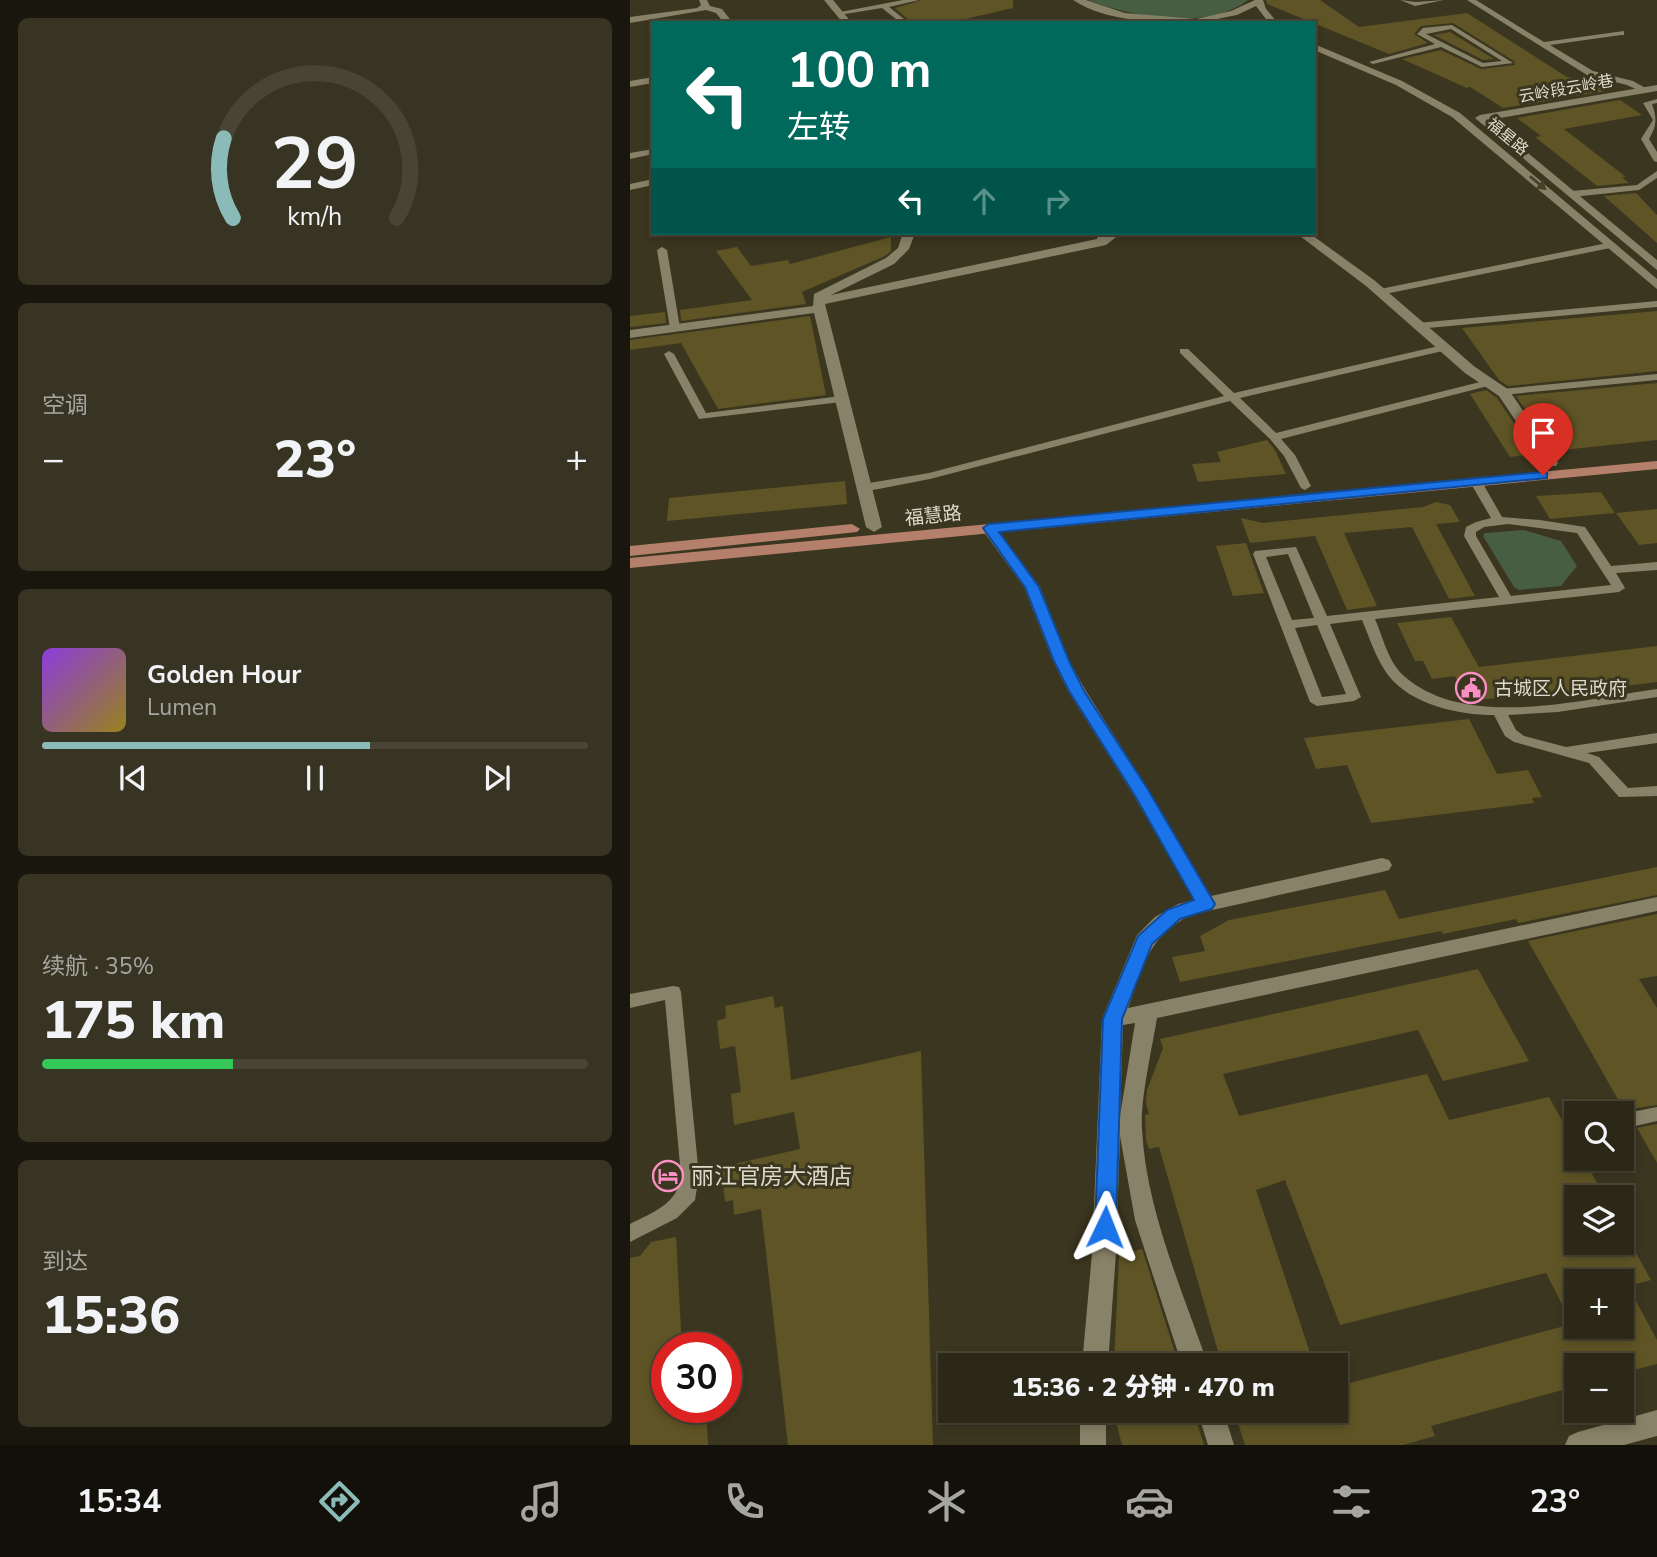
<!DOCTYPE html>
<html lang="zh">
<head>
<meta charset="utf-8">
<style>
  :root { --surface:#2c2817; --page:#383424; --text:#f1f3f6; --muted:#a6a6a1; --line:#484436; --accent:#8bbbb9 }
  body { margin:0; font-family:"Nunito Sans","Noto Sans SC",sans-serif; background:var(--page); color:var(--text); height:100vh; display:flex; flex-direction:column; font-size:26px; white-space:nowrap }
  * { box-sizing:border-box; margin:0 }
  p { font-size:23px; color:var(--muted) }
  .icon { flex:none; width:38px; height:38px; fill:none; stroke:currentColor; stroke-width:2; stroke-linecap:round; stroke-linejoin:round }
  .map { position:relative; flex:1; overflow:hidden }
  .side { display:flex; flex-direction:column; gap:18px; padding:18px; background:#18160d; width:630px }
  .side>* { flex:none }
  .guide { position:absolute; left:21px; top:21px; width:665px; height:214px; border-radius:0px; box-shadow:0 4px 10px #0003,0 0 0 2px var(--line); background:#00695c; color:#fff; overflow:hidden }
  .tools { position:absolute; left:934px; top:1101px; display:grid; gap:14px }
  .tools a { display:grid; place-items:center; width:70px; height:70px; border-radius:0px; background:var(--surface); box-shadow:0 4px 10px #0003,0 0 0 2px var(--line); font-size:35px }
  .speed { position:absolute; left:21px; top:1332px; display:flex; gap:14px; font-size:35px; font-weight:700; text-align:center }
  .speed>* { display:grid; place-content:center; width:91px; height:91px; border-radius:50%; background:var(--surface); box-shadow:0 4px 10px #0003,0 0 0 2px var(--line); line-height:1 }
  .speed .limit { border:10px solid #d22; background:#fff; color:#111 }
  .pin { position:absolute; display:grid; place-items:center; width:60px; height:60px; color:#fff; margin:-72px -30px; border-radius:50% 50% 50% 0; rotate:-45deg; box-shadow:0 0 7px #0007 }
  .pin .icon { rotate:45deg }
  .me { position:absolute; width:77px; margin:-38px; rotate:2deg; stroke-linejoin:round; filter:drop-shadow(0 0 5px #0008) }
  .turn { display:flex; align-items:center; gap:24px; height:147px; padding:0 21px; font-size:32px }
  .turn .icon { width:91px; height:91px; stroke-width:2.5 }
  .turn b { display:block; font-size:49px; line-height:60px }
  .lanes { display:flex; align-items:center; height:66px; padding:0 21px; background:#0003; justify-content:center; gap:35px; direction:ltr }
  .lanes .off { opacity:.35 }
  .big { font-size:52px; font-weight:800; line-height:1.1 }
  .side .card { flex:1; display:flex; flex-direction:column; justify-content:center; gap:10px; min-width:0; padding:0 24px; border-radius:10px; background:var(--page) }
  .side .dial { align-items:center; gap:0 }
  .dial svg { height:182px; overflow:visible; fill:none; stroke:var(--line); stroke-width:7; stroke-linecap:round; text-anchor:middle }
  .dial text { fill:var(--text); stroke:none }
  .song { display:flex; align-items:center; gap:21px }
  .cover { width:84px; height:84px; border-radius:10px; background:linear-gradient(135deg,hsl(270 70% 55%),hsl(50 70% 35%)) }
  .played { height:7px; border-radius:4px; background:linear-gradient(90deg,var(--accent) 60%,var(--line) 60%) }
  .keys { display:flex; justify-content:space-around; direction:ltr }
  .heat { display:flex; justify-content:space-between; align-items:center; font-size:38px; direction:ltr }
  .charge { height:10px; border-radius:5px; background:linear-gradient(90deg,#34c759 35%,var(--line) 0) }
  .trip { position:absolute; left:308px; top:1353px; width:410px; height:70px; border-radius:0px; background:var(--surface); box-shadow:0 4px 10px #0003,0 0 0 2px var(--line); font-weight:800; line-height:70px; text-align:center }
  .tab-bar { display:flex; height:112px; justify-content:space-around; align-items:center; background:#121009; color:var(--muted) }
  .tab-bar .icon { width:49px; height:49px }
  .tab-bar .current { color:var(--accent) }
  .tab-bar b { font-size:32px; color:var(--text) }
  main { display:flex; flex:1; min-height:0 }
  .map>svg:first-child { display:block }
  .green { fill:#475e43 }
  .building { fill:#5f5425; fill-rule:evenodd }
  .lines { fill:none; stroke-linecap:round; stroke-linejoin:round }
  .service { fill:#888268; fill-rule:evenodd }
  .minor { fill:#888268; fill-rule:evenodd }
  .tertiary { fill:#888268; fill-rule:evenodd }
  .primary { fill:#b4806c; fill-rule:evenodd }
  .oneway { fill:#47412a }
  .route { fill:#1a73e8; stroke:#114b97; stroke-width:2 }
  .labels { text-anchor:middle; stroke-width:6; stroke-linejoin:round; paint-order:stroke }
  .far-street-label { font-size:16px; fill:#dddacc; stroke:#3b361f }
  .street-label { font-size:19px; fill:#dddacc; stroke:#3b361f }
  .poi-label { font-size:19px; fill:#dddacc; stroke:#3b361f; text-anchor:start }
  .near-poi-label { font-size:23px; fill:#dddacc; stroke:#3b361f; text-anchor:start }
</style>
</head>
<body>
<main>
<section class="side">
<div class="card dial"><svg viewBox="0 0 100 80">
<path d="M14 69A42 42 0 1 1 86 69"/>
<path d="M14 69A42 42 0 0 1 10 34" stroke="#8bbbb9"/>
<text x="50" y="56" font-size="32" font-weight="700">29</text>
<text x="50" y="72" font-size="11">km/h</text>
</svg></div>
<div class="card"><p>空调</p>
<div class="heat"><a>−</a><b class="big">23°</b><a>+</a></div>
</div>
<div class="card">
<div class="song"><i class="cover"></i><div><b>Golden Hour</b><p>Lumen</p></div></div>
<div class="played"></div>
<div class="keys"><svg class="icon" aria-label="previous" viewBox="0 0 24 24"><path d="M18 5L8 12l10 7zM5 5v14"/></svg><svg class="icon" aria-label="pause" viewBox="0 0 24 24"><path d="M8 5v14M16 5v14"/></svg><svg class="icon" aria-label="next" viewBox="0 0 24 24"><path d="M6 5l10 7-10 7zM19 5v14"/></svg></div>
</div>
<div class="card"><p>续航 · 35%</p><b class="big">175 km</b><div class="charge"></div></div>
<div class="card"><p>到达</p><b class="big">15:36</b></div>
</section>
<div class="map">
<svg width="1027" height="1445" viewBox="0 0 1027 1445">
  <rect width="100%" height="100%" fill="#3b361f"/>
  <g class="green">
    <path d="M458 0H618C578 31 501 17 458 0Z"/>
    <path d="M894 530 931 541 947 566 931 586 889 590 884 587 853 536 855 533Z"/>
  </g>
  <g class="building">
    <path d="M292 0H383V8L318 23H282L265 8Z"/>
    <path d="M636 0H690L729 27 837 13 937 77 958 80 976 91 873 108 840 87 837 88 772 59 811 50 851 69 885 65 884 61 823 23 791 26 784 34 798 43 759 54 637 4Z"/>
    <path d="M820 32 864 59 853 60 804 35Z"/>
    <path d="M990 100 1012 115 934 129 996 177H992L999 183 967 186 905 137 911 136 887 118Z"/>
    <path d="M1006 193 1027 215V243L974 196Z"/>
    <path d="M261 237V251L255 256 172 292 176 304 51 321 50 310 122 300 86 251 107 247 121 266 158 260 160 264Z"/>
    <path d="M1027 311V371L878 386 869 380 832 328Z"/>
    <path d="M35 312 36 323 0 327V316Z"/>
    <path d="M180 316 196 395 88 409 51 343 0 350V340Z"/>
    <path d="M1027 383V440L923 451 886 396Z"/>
    <path d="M856 390 867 398 905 454 880 457 840 394Z"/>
    <path d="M637 440 645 450 656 474 568 482 562 464 591 462 587 452Z"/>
    <path d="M215 481 217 504 37 521 39 498Z"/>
    <path d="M971 492 985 513 920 519 906 496Z"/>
    <path d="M806 502 820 505 830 522 806 524 845 596 819 599 782 527 714 533 747 606 717 610 685 536 620 543 611 518 633 523 793 507Z"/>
    <path d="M1027 509V543L1009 545 986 513Z"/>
    <path d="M616 543 634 593 603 596 586 546Z"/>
    <path d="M821 617 849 667 1027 646V682L924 695 922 692 838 701 825 676 802 679 793 661H785L767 623Z"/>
    <path d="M839 719 867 774 898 770 912 797 902 798 904 803 741 823 717 765 686 769 674 738Z"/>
    <path d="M1027 867V895L888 923 886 919 813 934 811 931 550 982 542 957 575 951 570 936 599 920 755 890 769 919Z"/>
    <path d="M1027 914V976L1009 979 1027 1008V1105L994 1110 898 941Z"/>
    <path d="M848 969 899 1061 813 1081 788 1030 593 1074 609 1116 797 1074 819 1120 919 1097 947 1147V1158H953L975 1197H947V1242H1000L1021 1280 998 1286 1027 1340V1364L992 1373V1365H947V1386L801 1426 805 1436 773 1445H615L605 1414 618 1410H705V1387L942 1324 916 1273 710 1325 655 1180 626 1190 684 1365H592L529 1147 519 1149 516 1140 515 1115 519 1114 516 1103 517 1090 533 1048 530 1039ZM947 1281H992V1326H947Z"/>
    <path d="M143 996 145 1008 153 1006 161 1080 291 1051 303 1445H158L131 1209 104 1215 103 1200 95 1202 91 1167 170 1149 164 1112 104 1125 101 1094 111 1092 105 1046 90 1049 87 1021 96 1018 95 1006Z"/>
    <path d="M1027 1124V1163L1007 1128Z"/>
    <path d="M46 1237 52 1348H37V1407H76L78 1445H0V1258L10 1256 21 1242Z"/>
    <path d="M512 1249 535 1321 549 1365H484L489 1255Z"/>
    <path d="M483 1410H563L574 1445H492Z"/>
  </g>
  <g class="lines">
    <g class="service">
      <path d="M273 0H289L259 7 279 23H271L252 8 209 15 205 13Z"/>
      <path d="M770 0 786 2 814 0 785 6Z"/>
      <path d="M837 0H846L914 42 994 31V35H991L920 45 963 71 1003 81 1019 90 1012 92 997 85 957 75Z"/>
      <path d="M822 25 883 63 852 67 811 47 743 64 739 62 805 44 787 34 793 28ZM821 29 872 61 853 63 796 34Z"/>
      <path d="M1027 99V103L1022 104C1027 118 1027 126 1019 139L1027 152V162L1024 161 1011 139 1023 120 1013 103Z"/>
      <path d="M23 149V154L0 159V153Z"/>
      <path d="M1027 171V178L1009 190 942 197 938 194 942 191 1007 185Z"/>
      <path d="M23 179V185L0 190V184Z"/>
      <path d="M982 242 987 245 985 247 750 295 745 292 750 289Z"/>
      <path d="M32 247 37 250 50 328 45 331 40 328 27 250Z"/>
      <path d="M1027 301V307L787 329 782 326 787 323Z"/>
      <path d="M813 345 817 346V350L610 398 646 433 858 380 863 383 862 385 651 439 665 455 681 486 675 490 671 488 654 456 640 439 600 401 300 479 233 492 227 488 233 484 299 473 594 396 550 353V349H558L604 393Z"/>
      <path d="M39 351 44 354 76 413 211 396 216 399 211 402 69 419 34 354Z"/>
      <path d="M1027 374V380L872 395 867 392 872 389Z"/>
      <path d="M846 478 852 482 872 517 910 520 955 527 981 566 1027 562V570L986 573 995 588 989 592 745 619C753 637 758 662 774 676 836 731 953 699 1027 689V697L928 712 878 715 886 730 894 736 936 747 1027 733V743L957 753 969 757 998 788 1027 786V796L989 797 959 763 884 742 875 736 864 715C829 715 781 705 758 675 746 659 740 639 732 620L700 624 731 697 724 701 687 706 680 702 623 554 625 551 666 547 697 616 869 597 834 536 836 527 846 522 861 518 840 482ZM878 524 947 533 981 585 881 596 846 536V532L854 527ZM658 554 684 618 662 620 636 557ZM687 625 716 694 692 697 665 628Z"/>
      <path d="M43 986 49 987 51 992 69 1176 65 1200 47 1218 0 1242V1224C23 1212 48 1204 51 1176L35 1000 0 1008V994Z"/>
      <path d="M1027 1107V1121L992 1129V1114Z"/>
    </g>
    <g class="minor">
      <path d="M69 0H77L80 6 92 9 103 23H94L86 13 76 10 0 23V17L67 8 71 5Z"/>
      <path d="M194 0H203L222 23H213Z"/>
      <path d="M443 0H456L495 13 566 19 601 11 625 0H633L636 9 648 23H639L626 6 607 15 582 20 587 23C543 23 481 25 443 0Z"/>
      <path d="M684 44 772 81 830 113 1027 279V289L822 117 766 85 684 50Z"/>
      <path d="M23 77V83L0 87V81Z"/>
      <path d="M1027 85V91L858 120 1027 260V270L845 118 850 115Z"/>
      <path d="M273 233H285L279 249 264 264 201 295 467 239 468 236 491 233 476 245 195 304 252 527 244 532 236 527 184 313 0 338V330L183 306 184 294 256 258 268 248Z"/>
      <path d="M666 233H679L744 280 845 367 879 390 928 463 926 466H916L869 396 835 373 736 286Z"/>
      <path d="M359 523 364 525 410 587 439 661 456 691 517 788 581 896 752 858 759 860 762 865 759 870 752 872 560 915C516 940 515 963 498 1008L1027 897V911L527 1018C522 1049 510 1100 512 1129 516 1210 552 1289 578 1365H552L505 1220 490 1136 486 1253 478 1365H452L462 1253 472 1019 507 935 525 917 548 904 564 900 503 794 438 691 423 661 394 587 351 528ZM505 1023 490 1116 493 1025Z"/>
      <rect x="450" y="1410" width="26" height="35"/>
      <path d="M567 1410H593L604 1445H578Z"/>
    </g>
    <path class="tertiary" d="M1027 1410V1436L994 1445H935L939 1436 948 1432Z"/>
    <g class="primary">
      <path d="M1027 461V469L0 568V558Z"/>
      <path d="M222 524 230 529 227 532 0 556V546Z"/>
    </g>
  </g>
  <defs><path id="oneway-solid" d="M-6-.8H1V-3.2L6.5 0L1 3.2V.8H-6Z" transform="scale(1.75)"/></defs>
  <use class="oneway" href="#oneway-solid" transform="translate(908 183) rotate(40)"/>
  <path class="route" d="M913 472 917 473V478L369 532 409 587 439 661 454 691 517 788 585 904 582 909 550 919 522 944 492 1019 486 1227 483 1234 475 1236 468 1234 465 1227 473 1019 508 936 537 910 564 900 504 794 439 691 424 661 395 587 353 528 359 524Z"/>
  <defs>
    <g id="civic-ring" transform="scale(1.575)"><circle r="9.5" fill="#3b361f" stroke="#fb8fc4" stroke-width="1.5"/><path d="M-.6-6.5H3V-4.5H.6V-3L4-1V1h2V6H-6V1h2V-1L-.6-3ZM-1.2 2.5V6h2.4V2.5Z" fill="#fb8fc4"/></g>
    <g id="hotel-ring" transform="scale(1.575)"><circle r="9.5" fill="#3b361f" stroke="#fb8fc4" stroke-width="1.5"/><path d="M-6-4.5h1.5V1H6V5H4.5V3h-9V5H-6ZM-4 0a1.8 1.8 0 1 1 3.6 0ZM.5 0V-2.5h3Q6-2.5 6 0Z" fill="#fb8fc4"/></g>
  </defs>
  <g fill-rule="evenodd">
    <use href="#civic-ring" x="841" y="688"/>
    <use href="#hotel-ring" x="38" y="1176"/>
  </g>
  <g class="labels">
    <g class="far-street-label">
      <text transform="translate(936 88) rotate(-10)" y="6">云岭段云岭巷</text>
      <text transform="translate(878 136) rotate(40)" y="6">福星路</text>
    </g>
    <g class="street-label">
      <text transform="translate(303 515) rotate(-6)" y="7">福慧路</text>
    </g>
    <g class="poi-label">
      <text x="864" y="695">古城区人民政府</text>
    </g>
    <g class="near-poi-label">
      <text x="61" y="1184">丽江官房大酒店</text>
    </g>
  </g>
</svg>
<div class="tools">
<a><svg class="icon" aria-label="search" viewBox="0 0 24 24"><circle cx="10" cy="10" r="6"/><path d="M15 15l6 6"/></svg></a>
<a><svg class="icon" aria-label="layers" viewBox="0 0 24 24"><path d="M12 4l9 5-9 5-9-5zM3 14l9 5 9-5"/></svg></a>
<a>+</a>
<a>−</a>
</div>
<div class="speed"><div class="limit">30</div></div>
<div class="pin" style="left:913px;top:475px;background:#d93025"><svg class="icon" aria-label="arrive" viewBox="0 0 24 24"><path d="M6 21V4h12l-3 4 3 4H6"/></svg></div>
<svg class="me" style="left:475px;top:1227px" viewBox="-20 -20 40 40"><path d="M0-17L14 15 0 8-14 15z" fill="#1a73e8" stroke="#fff" stroke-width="4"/></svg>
<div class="trip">15:36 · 2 分钟 · 470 m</div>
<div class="guide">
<div class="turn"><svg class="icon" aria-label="left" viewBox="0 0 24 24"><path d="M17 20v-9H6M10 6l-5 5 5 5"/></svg><div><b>100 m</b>左转</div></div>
<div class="lanes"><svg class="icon" aria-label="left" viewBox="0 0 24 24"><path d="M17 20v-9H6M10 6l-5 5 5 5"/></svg><svg class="icon off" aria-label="ahead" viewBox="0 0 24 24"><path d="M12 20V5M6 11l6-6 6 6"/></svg><svg class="icon off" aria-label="right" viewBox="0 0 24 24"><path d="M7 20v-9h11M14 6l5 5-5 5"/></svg></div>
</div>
</div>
</main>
<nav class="tab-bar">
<b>15:34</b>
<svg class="icon current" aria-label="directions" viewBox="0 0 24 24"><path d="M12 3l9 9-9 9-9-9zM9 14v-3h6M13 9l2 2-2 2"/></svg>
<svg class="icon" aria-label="music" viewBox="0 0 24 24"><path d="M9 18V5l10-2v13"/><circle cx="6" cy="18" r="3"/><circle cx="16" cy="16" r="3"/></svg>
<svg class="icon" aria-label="phone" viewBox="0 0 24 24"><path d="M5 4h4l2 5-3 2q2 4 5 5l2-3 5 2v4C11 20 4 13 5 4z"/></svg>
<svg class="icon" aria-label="climate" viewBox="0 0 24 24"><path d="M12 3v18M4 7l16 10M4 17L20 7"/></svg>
<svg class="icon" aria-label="car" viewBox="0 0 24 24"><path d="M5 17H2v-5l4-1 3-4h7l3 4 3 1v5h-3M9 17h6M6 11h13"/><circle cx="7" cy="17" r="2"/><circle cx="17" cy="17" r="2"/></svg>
<svg class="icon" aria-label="filters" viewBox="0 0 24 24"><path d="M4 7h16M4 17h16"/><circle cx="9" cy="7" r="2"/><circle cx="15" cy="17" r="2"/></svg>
<b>23°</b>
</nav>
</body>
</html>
